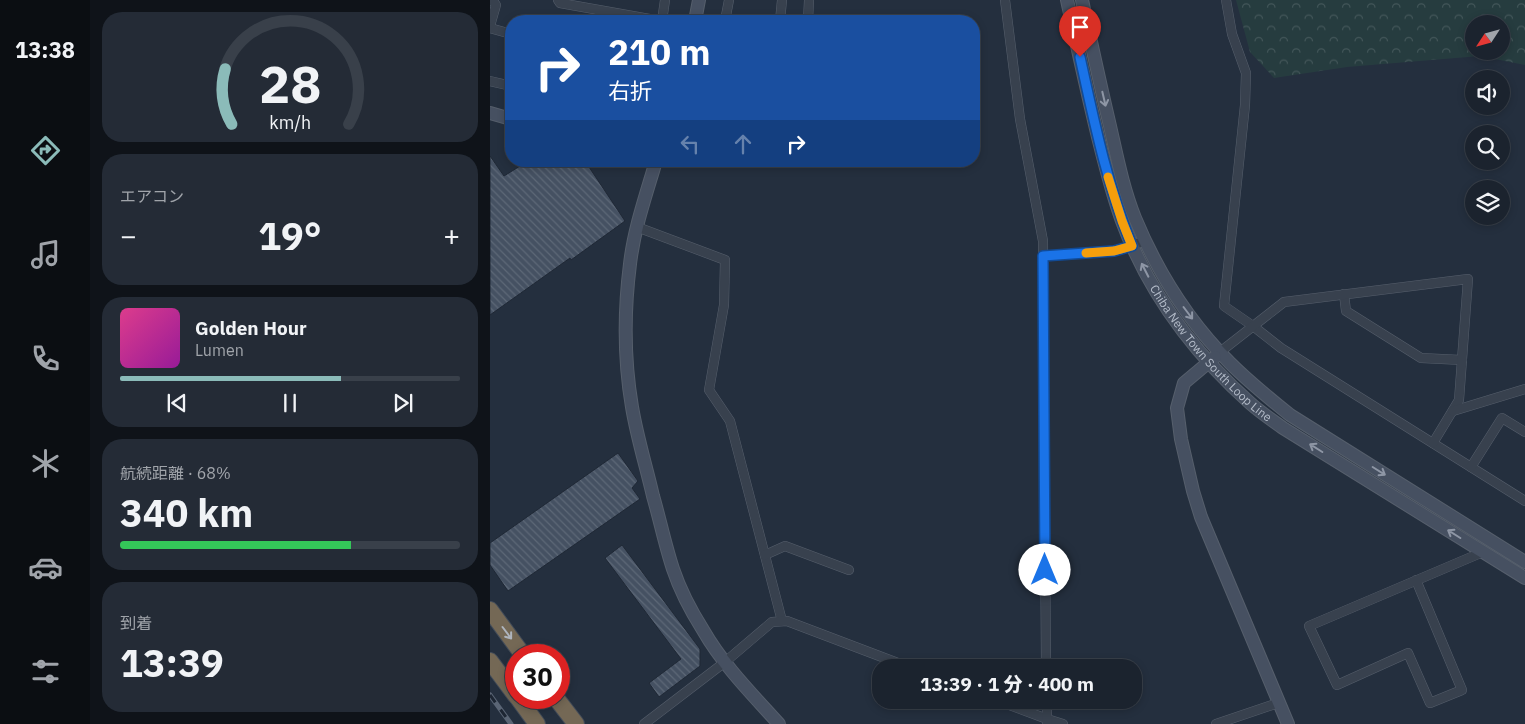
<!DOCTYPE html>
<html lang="ja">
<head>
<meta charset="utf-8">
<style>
  :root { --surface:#1b232e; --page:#242b36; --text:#f1f3f6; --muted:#a0a4aa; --line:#39404a; --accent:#8bbbb9 }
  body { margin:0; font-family:"IBM Plex Sans","Noto Sans JP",sans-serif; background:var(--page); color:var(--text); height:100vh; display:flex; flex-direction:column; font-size:19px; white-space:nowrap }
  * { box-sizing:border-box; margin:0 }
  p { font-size:16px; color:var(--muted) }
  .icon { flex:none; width:28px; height:28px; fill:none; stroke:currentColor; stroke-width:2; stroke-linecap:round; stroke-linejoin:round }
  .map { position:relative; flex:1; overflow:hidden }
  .drawer { display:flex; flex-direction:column; gap:12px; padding:12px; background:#0f1319; width:400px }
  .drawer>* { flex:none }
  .banner { position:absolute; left:15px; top:15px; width:475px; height:152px; border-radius:20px; box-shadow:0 2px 8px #0003,0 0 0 1px var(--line); background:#1a4fa0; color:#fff; overflow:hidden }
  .needle { width:32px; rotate:234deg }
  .controls { position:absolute; left:975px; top:15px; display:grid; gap:10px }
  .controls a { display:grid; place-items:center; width:45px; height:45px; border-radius:50%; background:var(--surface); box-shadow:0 2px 8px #0003,0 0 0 1px var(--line); font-size:25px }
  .speed { position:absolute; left:15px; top:644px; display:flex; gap:10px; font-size:25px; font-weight:700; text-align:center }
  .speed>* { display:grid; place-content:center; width:65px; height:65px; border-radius:50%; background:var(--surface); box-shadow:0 2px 8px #0003,0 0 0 1px var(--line); line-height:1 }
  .speed .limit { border:8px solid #d22; background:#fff; color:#111 }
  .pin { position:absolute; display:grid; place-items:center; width:42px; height:42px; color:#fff; margin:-51px -21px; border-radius:50% 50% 50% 0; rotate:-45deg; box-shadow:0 0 5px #0007 }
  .pin .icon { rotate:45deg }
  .me { position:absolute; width:55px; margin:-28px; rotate:0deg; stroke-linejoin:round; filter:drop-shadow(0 0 4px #0008) }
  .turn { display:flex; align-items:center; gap:18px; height:105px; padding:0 20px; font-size:22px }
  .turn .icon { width:65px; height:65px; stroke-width:2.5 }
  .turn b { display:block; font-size:35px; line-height:42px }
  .lanes { display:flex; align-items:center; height:48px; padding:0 20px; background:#0003; justify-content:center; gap:25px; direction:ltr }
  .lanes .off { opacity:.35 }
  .big { font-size:38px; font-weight:800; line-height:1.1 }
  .drawer .tile { flex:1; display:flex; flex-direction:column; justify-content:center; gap:8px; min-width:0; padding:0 18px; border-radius:20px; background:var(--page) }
  .drawer .dial { align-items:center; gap:0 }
  .dial svg { height:130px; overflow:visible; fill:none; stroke:var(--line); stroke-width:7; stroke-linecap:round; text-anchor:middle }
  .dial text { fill:var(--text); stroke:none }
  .song { display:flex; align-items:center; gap:15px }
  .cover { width:60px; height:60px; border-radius:8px; background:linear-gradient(135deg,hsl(330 70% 55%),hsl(300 70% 35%)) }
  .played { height:5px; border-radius:2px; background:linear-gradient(90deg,var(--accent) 65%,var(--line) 65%) }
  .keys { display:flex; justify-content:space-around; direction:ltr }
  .heat { display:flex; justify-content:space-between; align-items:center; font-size:28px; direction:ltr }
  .charge { height:8px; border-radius:4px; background:linear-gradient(90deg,#34c759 68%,var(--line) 0) }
  .trip { position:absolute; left:382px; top:659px; width:270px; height:50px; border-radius:20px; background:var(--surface); box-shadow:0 2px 8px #0003,0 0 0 1px var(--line); font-weight:800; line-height:50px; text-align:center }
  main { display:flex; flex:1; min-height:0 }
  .dock { display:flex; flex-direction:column; width:90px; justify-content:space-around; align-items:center; background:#0b0e12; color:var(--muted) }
  .dock .icon { width:35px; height:35px }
  .dock .selected { color:var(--accent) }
  .dock b { font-size:22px; color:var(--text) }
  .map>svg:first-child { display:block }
  .forest { fill:url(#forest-crowns); fill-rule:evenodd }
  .building { fill:url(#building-back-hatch); stroke:#1f2835 }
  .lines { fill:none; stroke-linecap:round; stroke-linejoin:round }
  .street-casing { stroke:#565f6c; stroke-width:10 }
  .secondary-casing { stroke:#565f6c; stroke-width:14 }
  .highway-casing { stroke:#434c59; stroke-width:18 }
  .street { stroke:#38414e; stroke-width:9 }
  .secondary { stroke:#465061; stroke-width:12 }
  .highway { stroke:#746855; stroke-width:16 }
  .rail-casing { stroke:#5a6575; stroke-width:5 }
  .rail { stroke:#1d2633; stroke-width:3; stroke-dasharray:9; stroke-linecap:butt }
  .oneway { stroke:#8e96a5 }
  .oneway2 { stroke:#aeb4bd }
  .route-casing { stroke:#114b97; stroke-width:12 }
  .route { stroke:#1a73e8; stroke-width:9 }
  .slow { stroke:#f59e0b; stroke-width:9 }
  .labels { text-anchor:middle; stroke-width:5; stroke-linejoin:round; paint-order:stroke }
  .street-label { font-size:12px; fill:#b4bcc9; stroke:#1d2633 }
</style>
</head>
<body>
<main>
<nav class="dock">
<b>13:38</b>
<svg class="icon selected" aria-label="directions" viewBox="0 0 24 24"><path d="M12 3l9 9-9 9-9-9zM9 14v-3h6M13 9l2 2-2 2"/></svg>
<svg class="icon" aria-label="music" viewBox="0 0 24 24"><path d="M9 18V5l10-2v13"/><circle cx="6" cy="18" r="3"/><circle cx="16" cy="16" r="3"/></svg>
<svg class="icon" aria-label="phone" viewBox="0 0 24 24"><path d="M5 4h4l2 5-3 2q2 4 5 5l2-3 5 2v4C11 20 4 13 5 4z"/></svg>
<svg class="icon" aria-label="climate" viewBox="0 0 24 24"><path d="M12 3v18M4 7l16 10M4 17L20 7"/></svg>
<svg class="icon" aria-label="car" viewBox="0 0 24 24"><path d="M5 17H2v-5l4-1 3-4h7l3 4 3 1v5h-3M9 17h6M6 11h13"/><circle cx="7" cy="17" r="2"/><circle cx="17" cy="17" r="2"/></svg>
<svg class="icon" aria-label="filters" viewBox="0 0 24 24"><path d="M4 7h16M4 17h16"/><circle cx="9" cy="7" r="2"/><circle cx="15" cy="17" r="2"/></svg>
</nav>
<section class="drawer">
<div class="tile dial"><svg viewBox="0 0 100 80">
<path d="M14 69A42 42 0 1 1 86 69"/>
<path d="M14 69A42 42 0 0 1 10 35" stroke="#8bbbb9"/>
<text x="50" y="56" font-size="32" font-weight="700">28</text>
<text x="50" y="72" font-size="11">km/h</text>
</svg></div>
<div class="tile"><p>エアコン</p>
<div class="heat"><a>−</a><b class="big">19°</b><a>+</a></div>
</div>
<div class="tile">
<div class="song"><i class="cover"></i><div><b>Golden Hour</b><p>Lumen</p></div></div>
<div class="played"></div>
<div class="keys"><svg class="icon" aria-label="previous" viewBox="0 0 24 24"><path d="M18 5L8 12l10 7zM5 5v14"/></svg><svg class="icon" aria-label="pause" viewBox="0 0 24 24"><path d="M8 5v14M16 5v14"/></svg><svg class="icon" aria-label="next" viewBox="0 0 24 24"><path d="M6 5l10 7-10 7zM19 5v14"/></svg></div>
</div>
<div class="tile"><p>航続距離 · 68%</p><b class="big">340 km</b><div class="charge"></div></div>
<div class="tile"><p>到着</p><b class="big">13:39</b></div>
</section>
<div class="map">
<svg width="1035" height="724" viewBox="0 0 1035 724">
  <defs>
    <pattern id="forest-crowns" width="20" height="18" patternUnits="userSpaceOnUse" patternTransform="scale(1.25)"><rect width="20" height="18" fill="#263c3f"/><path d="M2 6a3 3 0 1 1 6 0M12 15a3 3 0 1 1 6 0" fill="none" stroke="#435659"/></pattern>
    <pattern id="building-back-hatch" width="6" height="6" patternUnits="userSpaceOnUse" patternTransform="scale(1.25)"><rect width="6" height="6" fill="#455162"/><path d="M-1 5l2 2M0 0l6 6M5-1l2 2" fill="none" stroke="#5d6877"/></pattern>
  </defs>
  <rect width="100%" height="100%" fill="#242f3e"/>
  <path class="forest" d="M746 0H1035V65L990 56 857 67 784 78 760 52ZM984 24H1011V51H984Z"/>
  <g class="building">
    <path d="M0 156 14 176 38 161H95L135 221 81 260 80 258 0 315Z"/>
    <path d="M128 453 148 481 142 488 150 499 18 591 0 565V543Z"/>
    <path d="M132 545 210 649V666L169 697 159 683 191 659 115 558Z"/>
  </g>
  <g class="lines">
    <g class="street-casing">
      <g id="street">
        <path d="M68 0 70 3 171 21"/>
        <path d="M515 0 530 119 553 241 556 668"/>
        <path d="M736 0 742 34 756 73 755 105 734 306 763 326 791 348 1035 501"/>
        <path d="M172 21 175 0"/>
        <path d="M235 21 239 0"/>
        <path d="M290 21 292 0"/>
        <path d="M318 21 319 0"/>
        <path d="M0 26 6 5 2 0"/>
        <path d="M0 28 21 34"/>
        <path d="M0 81 21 86"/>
        <path d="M147 227 235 260 234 305 219 390 240 421 292 621"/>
        <path d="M553 256 624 251 655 241"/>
        <path d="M854 294 856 311 931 358 972 360"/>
        <path d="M730 352 794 302 978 279 969 400 943 443"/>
        <path d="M963 411 1035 389"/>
        <path d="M981 467 1012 418 1035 432"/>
        <path d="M275 555 295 546 359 570"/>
        <path d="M926 580 972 690 940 703 918 653 847 685 819 626 993 552"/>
        <path d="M506 700 557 719 573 724"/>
        <path d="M557 700V724"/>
        <path d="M154 724 235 662 282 622 297 621 421 668"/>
        <path d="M726 724 788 703"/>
      </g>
    </g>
    <g class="secondary-casing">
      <g id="secondary">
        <path id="s1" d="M577 0C587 46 597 92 608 137 615 165 622 194 632 221 658 291 704 353 760 403 770 412 782 420 793 428L1035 578"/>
        <path d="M592 0C601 42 610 84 620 126 627 157 633 188 645 218 667 271 699 322 740 363 759 382 780 399 800 415L1035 562"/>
        <path d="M205 21 209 0"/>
        <path d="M0 113 21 119"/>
        <path d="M166 161C156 195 144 229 140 264 134 311 134 360 142 407 147 437 156 466 163 496 170 520 175 545 183 569 190 590 201 611 213 630 233 665 262 694 289 724"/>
        <path d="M725 357 694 383 687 408 691 439 703 491 711 517 798 724"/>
      </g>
    </g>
    <g class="highway-casing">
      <g id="highway">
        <path d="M0 610 33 655"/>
        <path d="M0 661 26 696"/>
        <path d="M28 698 47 724"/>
        <path d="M66 698 86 724"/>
      </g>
    </g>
    <use href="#street" class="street"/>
    <use href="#secondary" class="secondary"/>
    <use href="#highway" class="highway"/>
    <g class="rail-casing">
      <path id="rail" d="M0 695 21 724"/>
    </g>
    <use href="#rail" class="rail"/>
  </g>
  <defs><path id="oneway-shaft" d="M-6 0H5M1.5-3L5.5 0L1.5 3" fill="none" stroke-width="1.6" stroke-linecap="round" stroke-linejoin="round" transform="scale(1.25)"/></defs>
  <g class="oneway">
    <use href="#oneway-shaft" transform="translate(614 99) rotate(77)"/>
    <use href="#oneway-shaft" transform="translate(655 270) rotate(-117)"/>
    <use href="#oneway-shaft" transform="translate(698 313) rotate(53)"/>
    <use href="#oneway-shaft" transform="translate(826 448) rotate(-148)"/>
    <use href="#oneway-shaft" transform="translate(889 471) rotate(32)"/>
    <use href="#oneway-shaft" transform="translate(964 534) rotate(-148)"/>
  </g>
  <use class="oneway2" href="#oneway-shaft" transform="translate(17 633) rotate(53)"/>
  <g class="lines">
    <g class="route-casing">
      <path id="route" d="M555 570 553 256 624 251 642 246C617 185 604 121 590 57"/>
    </g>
    <use href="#route" class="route"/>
    <path class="slow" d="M596 253 624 251 642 246 632 221 618 177"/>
  </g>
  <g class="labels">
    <g class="street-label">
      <text dy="4" stroke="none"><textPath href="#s1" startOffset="389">Chiba New Town South Loop Line</textPath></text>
    </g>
  </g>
</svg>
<div class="controls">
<a><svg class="needle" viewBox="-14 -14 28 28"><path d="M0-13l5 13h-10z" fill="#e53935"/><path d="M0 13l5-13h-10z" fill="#a0a4aa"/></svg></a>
<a><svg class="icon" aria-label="sound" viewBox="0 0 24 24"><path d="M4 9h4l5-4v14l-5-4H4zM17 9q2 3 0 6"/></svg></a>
<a><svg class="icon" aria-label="search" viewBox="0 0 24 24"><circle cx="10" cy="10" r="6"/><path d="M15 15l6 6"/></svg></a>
<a><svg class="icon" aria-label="layers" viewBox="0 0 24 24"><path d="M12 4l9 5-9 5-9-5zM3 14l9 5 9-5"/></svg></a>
</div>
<div class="speed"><div class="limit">30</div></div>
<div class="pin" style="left:590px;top:57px;background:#d93025"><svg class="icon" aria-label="arrive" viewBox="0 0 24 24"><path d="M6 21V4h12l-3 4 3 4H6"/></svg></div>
<svg class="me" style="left:555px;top:570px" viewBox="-20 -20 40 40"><circle r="19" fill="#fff"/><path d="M0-13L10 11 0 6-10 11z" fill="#1a73e8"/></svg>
<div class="trip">13:39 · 1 分 · 400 m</div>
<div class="banner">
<div class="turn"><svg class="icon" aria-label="right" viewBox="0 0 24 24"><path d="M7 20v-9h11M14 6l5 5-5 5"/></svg><div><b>210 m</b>右折</div></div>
<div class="lanes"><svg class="icon off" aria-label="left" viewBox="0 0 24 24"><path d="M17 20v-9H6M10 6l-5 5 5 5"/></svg><svg class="icon off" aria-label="ahead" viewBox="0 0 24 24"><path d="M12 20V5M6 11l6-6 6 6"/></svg><svg class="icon" aria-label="right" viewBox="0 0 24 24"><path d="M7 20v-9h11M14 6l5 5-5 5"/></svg></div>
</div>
</div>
</main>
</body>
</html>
